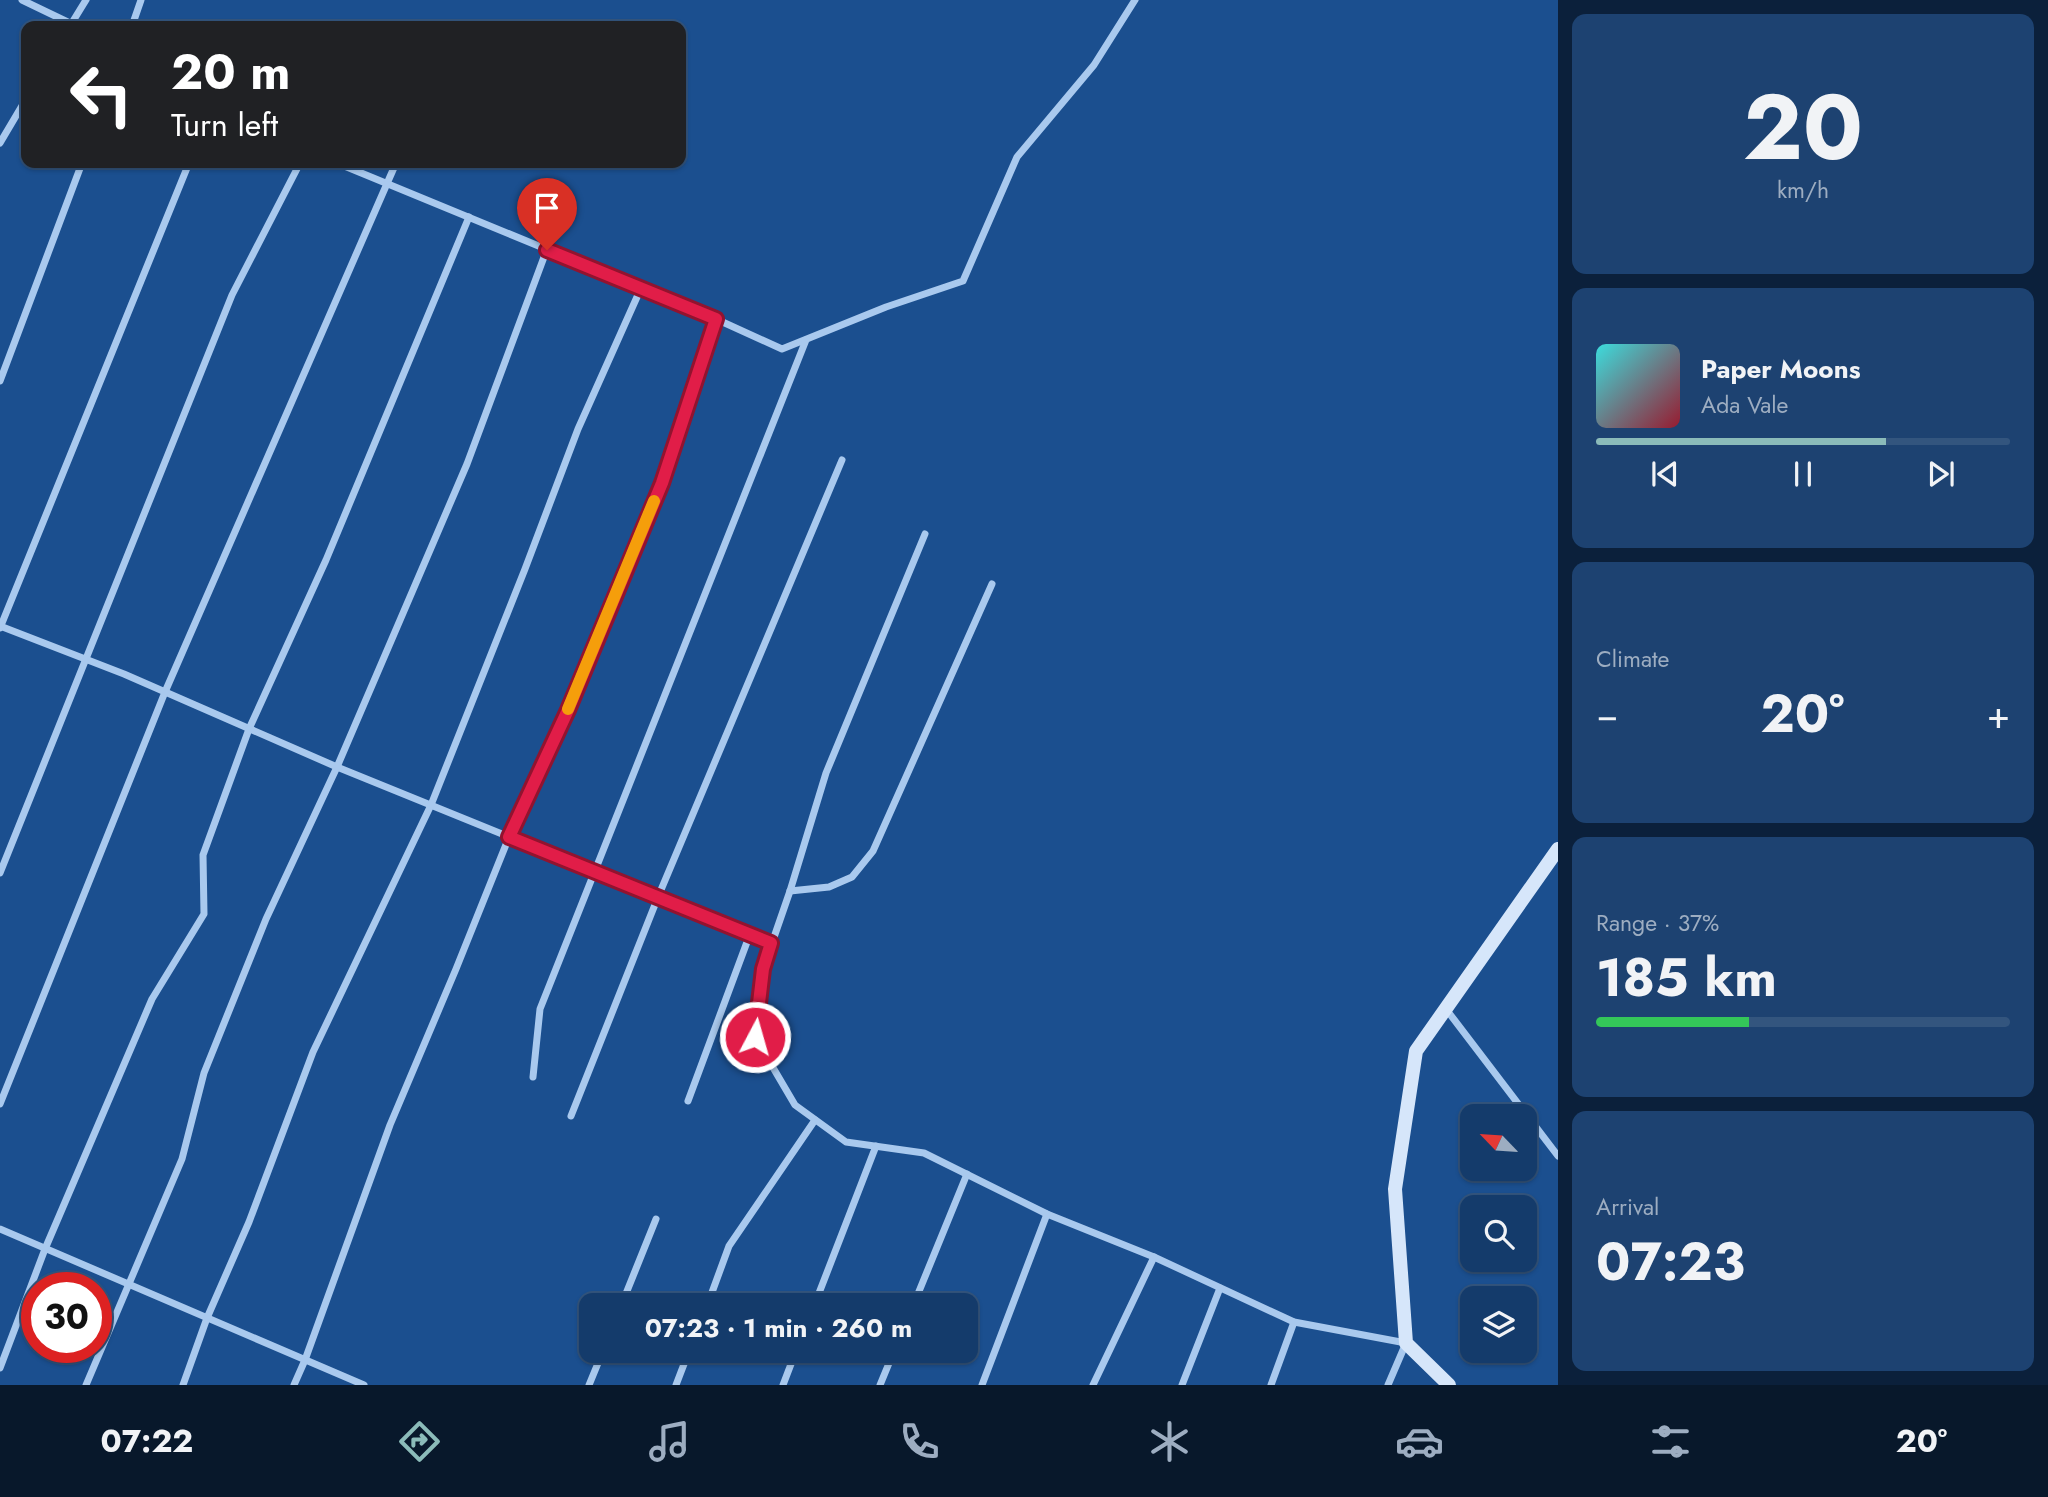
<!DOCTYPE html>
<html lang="en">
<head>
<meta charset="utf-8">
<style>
  :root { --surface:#143b6b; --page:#1d4271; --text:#f1f3f6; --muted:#9dadc1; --line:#33557e; --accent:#8bbbb9 }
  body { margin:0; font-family:Jost,sans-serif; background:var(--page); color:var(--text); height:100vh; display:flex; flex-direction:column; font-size:26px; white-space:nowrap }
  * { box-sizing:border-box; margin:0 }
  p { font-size:23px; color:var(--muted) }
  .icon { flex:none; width:38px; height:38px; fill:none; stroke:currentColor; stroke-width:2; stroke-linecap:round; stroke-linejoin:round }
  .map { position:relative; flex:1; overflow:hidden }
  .side { display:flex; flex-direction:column; gap:14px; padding:14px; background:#0b203b; width:490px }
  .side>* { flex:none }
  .hud { position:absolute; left:21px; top:21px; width:665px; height:147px; border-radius:14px; box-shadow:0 2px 5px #0004,0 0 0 2px var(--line); background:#202124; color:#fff; overflow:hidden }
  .needle { width:46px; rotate:295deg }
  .controls { position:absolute; left:1460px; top:1104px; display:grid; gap:14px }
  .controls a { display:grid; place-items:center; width:77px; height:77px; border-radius:14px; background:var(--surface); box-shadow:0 2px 5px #0004,0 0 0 2px var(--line); font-size:35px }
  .speed { position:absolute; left:21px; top:1272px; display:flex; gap:14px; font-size:35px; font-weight:700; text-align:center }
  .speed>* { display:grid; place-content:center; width:91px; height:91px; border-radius:50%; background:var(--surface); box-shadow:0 2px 5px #0004,0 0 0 2px var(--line); line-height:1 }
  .speed .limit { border:10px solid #d22; background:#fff; color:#111 }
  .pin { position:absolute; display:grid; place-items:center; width:60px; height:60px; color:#fff; margin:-72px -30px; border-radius:50% 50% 50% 0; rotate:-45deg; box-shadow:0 0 7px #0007 }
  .pin .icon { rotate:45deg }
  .me { position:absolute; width:77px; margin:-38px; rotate:6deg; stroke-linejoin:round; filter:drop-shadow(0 0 5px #0008) }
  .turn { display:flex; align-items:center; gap:24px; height:147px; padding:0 35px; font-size:32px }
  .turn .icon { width:91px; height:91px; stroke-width:2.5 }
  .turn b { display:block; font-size:49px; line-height:60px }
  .big { font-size:52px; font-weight:700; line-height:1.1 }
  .side .widget { flex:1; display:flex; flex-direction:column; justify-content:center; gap:10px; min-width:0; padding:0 24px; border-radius:14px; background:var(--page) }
  .side .dial { align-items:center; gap:0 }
  .dial b { font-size:91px; line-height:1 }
  .song { display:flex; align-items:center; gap:21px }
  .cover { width:84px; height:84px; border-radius:10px; background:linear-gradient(135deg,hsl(180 70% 55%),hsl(350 70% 35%)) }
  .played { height:7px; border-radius:4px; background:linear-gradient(90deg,var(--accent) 70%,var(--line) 70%) }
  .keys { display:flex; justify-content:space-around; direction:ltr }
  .heat { display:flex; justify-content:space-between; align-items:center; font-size:38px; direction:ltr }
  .charge { height:10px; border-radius:5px; background:linear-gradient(90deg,#34c759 37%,var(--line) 0) }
  .trip { position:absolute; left:579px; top:1293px; width:399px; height:70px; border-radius:14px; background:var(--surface); box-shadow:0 2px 5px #0004,0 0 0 2px var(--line); font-weight:700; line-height:70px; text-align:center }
  .tab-bar { display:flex; height:112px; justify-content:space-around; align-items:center; background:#08182b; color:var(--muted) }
  .tab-bar .icon { width:49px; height:49px }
  .tab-bar .selected { color:var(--accent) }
  .tab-bar b { font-size:32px; color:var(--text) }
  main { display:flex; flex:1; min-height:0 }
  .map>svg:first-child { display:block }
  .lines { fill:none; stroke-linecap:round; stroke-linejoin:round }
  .street { stroke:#a9c9ee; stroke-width:7 }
  .secondary { stroke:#d6e6fa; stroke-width:14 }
  .route-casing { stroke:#92132f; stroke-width:18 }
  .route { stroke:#e11d48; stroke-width:12 }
  .slow { stroke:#f59e0b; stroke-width:12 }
</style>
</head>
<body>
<main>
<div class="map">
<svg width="1558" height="1385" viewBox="0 0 1558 1385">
  <rect width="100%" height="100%" fill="#1b4f8f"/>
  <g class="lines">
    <g class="street">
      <path d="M22 0 76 26"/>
      <path d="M70 26 86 0"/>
      <path d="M132 26 141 0"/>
      <path d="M0 143 26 99"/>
      <path d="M337 163 716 319 782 349 886 307 963 281 1017 157 1094 65 1135 0"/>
      <path d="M0 381 82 163"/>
      <path d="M925 534 826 773 790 891 763 969 755 1037 795 1105 846 1142 924 1153 1047 1214 1154 1257 1294 1322 1406 1343 1388 1385"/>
      <path d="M0 626 124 674 337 767 771 943"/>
      <path d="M0 628 189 163"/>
      <path d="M0 873 232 295 300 163"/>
      <path d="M790 891 829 887 852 877 873 851 992 584"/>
      <path d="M1446 1009 1558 1156"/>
      <path d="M533 1077 540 1009 806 340"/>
      <path d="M688 1101 750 934"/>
      <path d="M0 1104 165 692 396 163"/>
      <path d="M571 1116 658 897 842 460"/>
      <path d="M0 1229 364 1385"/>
      <path d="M621 1306 656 1219"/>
      <path d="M707 1306 729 1246 815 1120"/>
      <path d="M814 1306 876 1146"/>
      <path d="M913 1306 967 1174"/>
      <path d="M0 1368 45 1249 152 999 204 914 203 855 249 729 326 560 469 217"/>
      <path d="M86 1385 182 1159 204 1073 266 919 337 767 467 464 547 249"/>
      <path d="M183 1385 207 1318 249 1222 313 1052 431 805 525 569 578 429 641 288"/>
      <path d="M294 1385 305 1360 390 1125 456 969 509 837 568 710 662 483 716 319"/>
      <path d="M589 1385 603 1351"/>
      <path d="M676 1385 689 1351"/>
      <path d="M783 1385 796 1351"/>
      <path d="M880 1385 894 1351"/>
      <path d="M982 1385 1047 1214"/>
      <path d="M1093 1385 1154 1257"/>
      <path d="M1182 1385 1220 1288"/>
      <path d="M1271 1385 1294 1322"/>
    </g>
    <path class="secondary" d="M1449 1385 1406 1343 1395 1189 1416 1051 1558 849"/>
  </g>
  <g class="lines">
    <g class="route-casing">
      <path id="route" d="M547 250 716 319 662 483 568 710 509 837 771 943 763 969 755 1037"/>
    </g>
    <use href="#route" class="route"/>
    <path class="slow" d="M568 709 654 501"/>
  </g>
</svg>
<div class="controls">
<a><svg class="needle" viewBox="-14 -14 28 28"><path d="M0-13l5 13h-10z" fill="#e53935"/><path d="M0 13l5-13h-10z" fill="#9dadc1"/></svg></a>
<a><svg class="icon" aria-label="search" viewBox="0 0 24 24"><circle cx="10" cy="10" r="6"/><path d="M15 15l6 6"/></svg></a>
<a><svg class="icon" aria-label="layers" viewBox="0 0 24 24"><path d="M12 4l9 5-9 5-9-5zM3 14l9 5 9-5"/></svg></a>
</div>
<div class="speed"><div class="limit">30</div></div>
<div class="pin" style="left:547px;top:250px;background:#d93025"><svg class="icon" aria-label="arrive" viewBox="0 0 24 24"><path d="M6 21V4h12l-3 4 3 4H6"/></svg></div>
<svg class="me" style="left:755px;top:1037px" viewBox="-20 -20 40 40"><circle r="17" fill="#e11d48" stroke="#fff" stroke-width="3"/><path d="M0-11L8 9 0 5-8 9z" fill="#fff"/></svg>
<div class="trip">07:23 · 1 min · 260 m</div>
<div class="hud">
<div class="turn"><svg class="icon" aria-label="left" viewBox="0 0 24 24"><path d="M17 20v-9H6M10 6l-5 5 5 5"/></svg><div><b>20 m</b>Turn left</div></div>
</div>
</div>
<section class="side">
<div class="widget dial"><b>20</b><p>km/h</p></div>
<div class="widget">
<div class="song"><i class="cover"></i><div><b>Paper Moons</b><p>Ada Vale</p></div></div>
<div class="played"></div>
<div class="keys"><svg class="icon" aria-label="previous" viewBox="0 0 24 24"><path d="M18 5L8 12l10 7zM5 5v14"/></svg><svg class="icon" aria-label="pause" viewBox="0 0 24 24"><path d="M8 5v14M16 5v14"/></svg><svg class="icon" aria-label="next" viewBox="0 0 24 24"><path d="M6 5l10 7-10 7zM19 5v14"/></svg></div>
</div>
<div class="widget"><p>Climate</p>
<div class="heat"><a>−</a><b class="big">20°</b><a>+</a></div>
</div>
<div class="widget"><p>Range · 37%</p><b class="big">185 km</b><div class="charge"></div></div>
<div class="widget"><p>Arrival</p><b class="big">07:23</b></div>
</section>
</main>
<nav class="tab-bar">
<b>07:22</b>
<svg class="icon selected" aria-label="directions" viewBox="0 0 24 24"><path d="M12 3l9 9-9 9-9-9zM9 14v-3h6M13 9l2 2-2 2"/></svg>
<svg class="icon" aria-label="music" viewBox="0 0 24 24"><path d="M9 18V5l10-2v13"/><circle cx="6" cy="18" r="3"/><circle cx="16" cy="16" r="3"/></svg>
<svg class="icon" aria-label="phone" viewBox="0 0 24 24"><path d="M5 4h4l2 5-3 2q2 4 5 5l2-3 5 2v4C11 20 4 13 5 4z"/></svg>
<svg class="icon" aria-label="climate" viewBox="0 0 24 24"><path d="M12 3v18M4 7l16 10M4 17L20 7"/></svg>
<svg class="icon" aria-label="car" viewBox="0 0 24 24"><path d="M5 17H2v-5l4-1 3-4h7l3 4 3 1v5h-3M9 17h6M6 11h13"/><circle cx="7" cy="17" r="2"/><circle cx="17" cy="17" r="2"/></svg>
<svg class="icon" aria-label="filters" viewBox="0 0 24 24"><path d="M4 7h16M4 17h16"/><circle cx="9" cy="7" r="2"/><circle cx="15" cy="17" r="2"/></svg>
<b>20°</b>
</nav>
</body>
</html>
